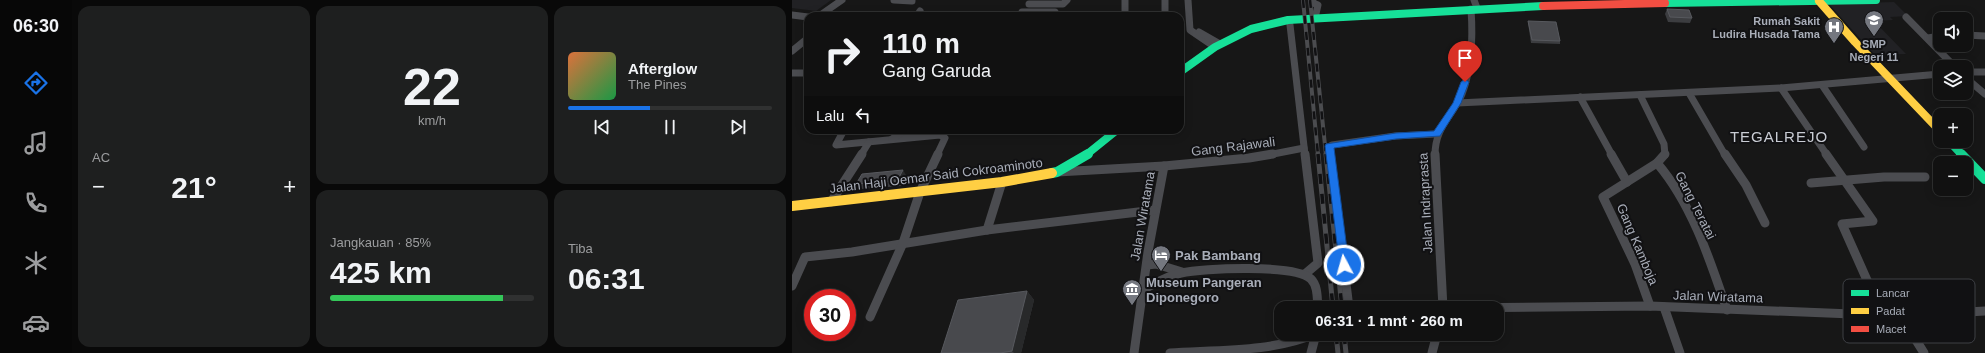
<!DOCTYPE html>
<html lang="id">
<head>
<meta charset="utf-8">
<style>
  :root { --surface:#111; --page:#1e1f1f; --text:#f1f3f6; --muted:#9c9d9f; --line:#303131; --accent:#1a73e8 }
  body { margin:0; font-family:Arial,sans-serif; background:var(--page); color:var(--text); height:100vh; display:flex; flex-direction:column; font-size:15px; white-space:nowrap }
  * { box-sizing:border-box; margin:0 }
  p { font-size:13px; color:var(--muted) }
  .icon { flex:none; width:22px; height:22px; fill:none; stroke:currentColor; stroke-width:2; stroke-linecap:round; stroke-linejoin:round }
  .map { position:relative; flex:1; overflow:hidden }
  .side { display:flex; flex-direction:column; gap:6px; padding:6px; background:#090909; width:720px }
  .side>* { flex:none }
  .hud { position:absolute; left:12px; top:12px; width:380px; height:122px; border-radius:12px; box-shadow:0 2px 10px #0003,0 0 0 1px var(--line); background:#111; color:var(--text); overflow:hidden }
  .fabs { position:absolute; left:1141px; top:12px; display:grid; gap:8px }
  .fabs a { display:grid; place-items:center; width:40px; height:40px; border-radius:8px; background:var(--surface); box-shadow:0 2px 10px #0003,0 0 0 1px var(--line); font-size:20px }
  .speed { position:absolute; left:12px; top:289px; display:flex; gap:8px; font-size:20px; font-weight:700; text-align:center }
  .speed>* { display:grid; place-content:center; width:52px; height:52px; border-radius:50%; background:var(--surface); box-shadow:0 2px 10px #0003,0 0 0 1px var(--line); line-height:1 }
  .speed .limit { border:6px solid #d22; background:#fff; color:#111 }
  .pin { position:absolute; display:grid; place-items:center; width:34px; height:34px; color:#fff; margin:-41px -17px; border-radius:50% 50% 50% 0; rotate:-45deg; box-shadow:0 0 4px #0007 }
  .pin .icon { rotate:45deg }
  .me { position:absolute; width:44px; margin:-22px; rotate:354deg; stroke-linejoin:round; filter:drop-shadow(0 0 3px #0008) }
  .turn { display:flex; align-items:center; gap:14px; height:84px; padding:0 12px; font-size:18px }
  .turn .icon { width:52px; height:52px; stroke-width:2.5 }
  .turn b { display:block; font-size:28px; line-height:34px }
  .then { display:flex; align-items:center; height:38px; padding:0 12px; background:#0003; gap:8px; font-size:15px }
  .big { font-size:30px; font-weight:700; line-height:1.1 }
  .side .tile { flex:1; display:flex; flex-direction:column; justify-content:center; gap:6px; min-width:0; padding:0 14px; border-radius:12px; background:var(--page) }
  .side .dial { align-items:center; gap:0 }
  .dial b { font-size:52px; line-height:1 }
  .song { display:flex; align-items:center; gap:12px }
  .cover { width:48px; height:48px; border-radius:6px; background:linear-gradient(135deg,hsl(20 70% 55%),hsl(140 70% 35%)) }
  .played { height:4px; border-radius:2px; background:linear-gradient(90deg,var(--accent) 40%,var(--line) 40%) }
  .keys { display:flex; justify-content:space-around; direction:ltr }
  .heat { display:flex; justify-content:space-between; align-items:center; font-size:22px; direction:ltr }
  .charge { height:6px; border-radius:3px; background:linear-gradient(90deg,#34c759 85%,var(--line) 0) }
  .side .tiles { flex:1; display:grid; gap:6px; grid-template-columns:repeat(3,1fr) }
  .tile:first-child { grid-row:span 2 }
  .trip { position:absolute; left:482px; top:301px; width:230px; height:40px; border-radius:12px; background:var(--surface); box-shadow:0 2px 10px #0003,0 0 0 1px var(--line); font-weight:700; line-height:40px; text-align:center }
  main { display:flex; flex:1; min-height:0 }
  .dock { display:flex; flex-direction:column; width:72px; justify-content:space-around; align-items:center; background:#070707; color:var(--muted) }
  .dock .icon { width:28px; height:28px }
  .dock .current { color:var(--accent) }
  .dock b { font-size:18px; color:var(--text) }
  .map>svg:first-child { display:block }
  .built { fill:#212124 }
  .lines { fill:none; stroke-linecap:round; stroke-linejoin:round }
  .street-far1 { stroke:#4b4c50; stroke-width:7 }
  .street { stroke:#4b4c50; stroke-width:9 }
  .fast-far1 { stroke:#16e098; stroke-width:8 }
  .fast { stroke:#16e098; stroke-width:10 }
  .slow-far1 { stroke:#ffcf43; stroke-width:8 }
  .slow { stroke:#ffcf43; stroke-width:10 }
  .jam { stroke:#f24e42; stroke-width:8 }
  .rail-far1-casing { stroke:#4b4c4f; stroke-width:4 }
  .rail-casing { stroke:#4b4c4f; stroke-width:5 }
  .rail-far1 { stroke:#111113; stroke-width:2.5; stroke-dasharray:8; stroke-linecap:butt }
  .rail { stroke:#111113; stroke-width:3.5; stroke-dasharray:10; stroke-linecap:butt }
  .wall { fill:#3c3d40 }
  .shaded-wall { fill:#28292a }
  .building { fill:#48494d; stroke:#57595e }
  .route { fill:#1a73e8; stroke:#114b97 }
  .labels { text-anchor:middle; stroke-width:4; stroke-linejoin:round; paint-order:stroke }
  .far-poi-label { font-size:11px; font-weight:bold; fill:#a8adb8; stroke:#111113; text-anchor:end }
  .street-label { font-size:13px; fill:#a8adb8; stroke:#111113 }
  .poi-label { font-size:13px; font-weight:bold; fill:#a8adb8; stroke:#111113; text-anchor:start }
  .quarter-label { font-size:15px; letter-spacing:1px; fill:#c9ccd4; stroke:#111113 }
  .key { fill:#111113; stroke:#3e4045; stroke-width:1 }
  .key-label { font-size:11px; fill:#a8adb8 }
</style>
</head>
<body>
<main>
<nav class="dock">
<b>06:30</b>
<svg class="icon current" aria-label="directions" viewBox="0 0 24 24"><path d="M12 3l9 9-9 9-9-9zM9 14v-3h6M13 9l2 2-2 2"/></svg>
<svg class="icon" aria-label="music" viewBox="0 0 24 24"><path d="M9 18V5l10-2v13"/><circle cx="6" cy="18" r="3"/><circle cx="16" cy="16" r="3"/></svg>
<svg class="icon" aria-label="phone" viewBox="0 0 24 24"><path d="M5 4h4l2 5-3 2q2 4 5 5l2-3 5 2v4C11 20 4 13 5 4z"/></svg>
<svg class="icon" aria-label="climate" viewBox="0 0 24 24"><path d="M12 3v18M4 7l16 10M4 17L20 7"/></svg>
<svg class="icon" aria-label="car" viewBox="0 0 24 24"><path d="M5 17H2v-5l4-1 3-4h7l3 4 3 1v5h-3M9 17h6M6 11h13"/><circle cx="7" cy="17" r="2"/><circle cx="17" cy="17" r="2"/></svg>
</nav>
<section class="side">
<div class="tiles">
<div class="tile"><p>AC</p>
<div class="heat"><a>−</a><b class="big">21°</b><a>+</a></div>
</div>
<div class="tile dial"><b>22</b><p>km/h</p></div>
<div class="tile">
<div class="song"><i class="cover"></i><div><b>Afterglow</b><p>The Pines</p></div></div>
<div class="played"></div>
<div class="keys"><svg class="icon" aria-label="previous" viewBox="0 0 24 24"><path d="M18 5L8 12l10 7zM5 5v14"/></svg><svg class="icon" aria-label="pause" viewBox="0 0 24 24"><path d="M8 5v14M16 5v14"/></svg><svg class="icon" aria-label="next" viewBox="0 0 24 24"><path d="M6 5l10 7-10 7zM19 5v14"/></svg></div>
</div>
<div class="tile"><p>Jangkauan · 85%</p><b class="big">425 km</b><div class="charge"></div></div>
<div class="tile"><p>Tiba</p><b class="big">06:31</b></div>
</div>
</section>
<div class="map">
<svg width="1193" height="353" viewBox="0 0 1193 353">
  <rect width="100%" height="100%" fill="#171717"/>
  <g class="built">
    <path d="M0 0H39L24 11 0 8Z"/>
    <path d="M1102 2 1116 16 1098 17 1101 20 1082 21 1114 54 1083 55 1037 4Z"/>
  </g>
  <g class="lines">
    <g class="street-far1">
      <path d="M102 0 120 1"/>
      <path d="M333 0V16"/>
      <path d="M373 0V16"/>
      <path d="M396 0 398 30 423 47"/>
      <path d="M521 0V3L526 5 523 18"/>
      <path d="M682 0 685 8"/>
      <path d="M237 4H271L275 0"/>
      <path d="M230 12H263"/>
      <path d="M0 15 16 17"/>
      <path d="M27 16 50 0"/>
      <path d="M125 16 128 11"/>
      <path d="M1114 17 1163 67"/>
      <path d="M498 25 513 155"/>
      <path d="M407 32 428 44"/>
      <path d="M1174 35 1193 36"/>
      <path d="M1136 38 1148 36"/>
      <path d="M0 51 16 38"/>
      <path d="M1174 72H1193"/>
      <path d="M0 73H16"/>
      <path d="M1174 78 1193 94"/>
      <path d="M1030 85 1072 147"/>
      <path d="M989 88 1035 155"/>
      <path d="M897 93 933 155"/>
      <path d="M848 95 872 144 873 155"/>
      <path d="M788 97 820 155"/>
      <path d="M665 103 989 88 1148 74"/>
      <path d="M52 130 44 145 148 135 153 138 145 155"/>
      <path d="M100 139 114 130"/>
      <path d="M69 155 77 142"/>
      <path d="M476 155 512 148"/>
      <path d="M538 155 537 147 540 145 603 136 645 134"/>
      <path d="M643 155C643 127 660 117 670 94 680 68 681 37 679 9"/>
    </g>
    <g class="street">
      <path d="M538 154 557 308"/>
      <path d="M643 154 651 308"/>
      <path d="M819 154 835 182"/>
      <path d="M933 154 954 185 973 223"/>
      <path d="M1034 154 1081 221 1050 224 1091 316"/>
      <path d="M865 163C900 204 918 260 935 310"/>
      <path d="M372 166 457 158 481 154"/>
      <path d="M265 172 372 166 356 252 342 353"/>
      <path d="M1019 183 1092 177H1133"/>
      <path d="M39 202 70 154"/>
      <path d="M195 230 210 182"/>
      <path d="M355 265 364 264 390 272"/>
      <path d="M513 274 526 263 513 154"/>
      <path d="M0 286 13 257 60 252 195 230 363 210"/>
      <path d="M350 290C363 284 375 276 389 273 411 268 504 264 519 279 526 286 525 298 526 308"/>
      <path d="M858 306 843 264 811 197 865 163 873 154"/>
      <path d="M872 307 888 353"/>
      <path d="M657 308 858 306 1109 316 1193 311"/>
      <path d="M1109 316 1132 353"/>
      <path d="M78 317 111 243 128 192 146 154"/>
      <path d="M378 353C421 350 484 352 522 334"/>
      <path d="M519 353 524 334"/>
      <path d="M640 353 645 334"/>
    </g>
    <g class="fast-far1">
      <path d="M873 3 1084 0"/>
      <path d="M388 72 423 47 459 29 496 20 751 6"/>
      <path d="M1157 141 1170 155"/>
      <path d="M294 155 325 130"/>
    </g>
    <g class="fast">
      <path d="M1169 154 1193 179"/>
      <path d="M260 173 265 172 296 154"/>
    </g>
    <path class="slow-far1" d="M1027 1 1063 42 1148 131"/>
    <path class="slow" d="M0 206 210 182 260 173"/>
    <path class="jam" d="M751 6 873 3"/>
    <g class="rail-far1-casing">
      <g id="rail-far1">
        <path d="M511 0 526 155"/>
        <path d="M518 0 534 155"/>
      </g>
    </g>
    <g class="rail-casing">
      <g id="rail">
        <path d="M526 154 541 308"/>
        <path d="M534 154 550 308"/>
        <path d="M544 334 546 353"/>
        <path d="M552 334 554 353"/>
      </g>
    </g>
    <use href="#rail-far1" class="rail-far1"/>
    <use href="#rail" class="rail"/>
  </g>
  <g class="wall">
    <path d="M875 9 900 18 898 23 876 22 873 14Z"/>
    <path d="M736 21 768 41V44L739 43 736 23Z"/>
    <path d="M114 175 109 186 69 189 64 184Z"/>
    <path d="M235 291 242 300 229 353H149Z"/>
  </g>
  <g class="shaded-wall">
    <path d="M111 170 114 175 109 186 105 181Z"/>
    <path d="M235 291 242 300 229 353H222L220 351Z"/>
  </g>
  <g class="building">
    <path d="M875 9 897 10 900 18 878 17Z"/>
    <path d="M736 21 764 22 768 41 740 40Z"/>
    <path d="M111 170 105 181 64 184 70 174Z"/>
    <path d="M235 291 220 351 208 353H149L166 300Z"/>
  </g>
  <path class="route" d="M673 79 677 82 669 103 648 136 604 139 542 148 557 265 555 268H548L533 146 534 144 604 133 642 131 661 103 669 82Z"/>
  <defs>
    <g id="school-pin" transform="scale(1)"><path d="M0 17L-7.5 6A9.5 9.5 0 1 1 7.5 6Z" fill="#757880" stroke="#111113"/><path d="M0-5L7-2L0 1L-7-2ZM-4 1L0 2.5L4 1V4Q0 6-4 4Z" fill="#fff"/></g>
    <g id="hospital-pin" transform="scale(1)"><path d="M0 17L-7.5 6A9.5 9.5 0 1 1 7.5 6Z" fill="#757880" stroke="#111113"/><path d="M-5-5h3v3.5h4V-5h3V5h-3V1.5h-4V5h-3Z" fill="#fff"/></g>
    <g id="hotel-pin" transform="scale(1)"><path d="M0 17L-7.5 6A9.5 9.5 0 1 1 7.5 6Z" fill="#757880" stroke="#111113"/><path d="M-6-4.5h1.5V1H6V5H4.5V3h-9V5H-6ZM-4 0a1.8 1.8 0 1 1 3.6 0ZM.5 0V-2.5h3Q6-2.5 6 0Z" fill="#fff"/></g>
    <g id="museum-pin" transform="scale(1)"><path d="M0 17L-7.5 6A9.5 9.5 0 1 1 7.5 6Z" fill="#757880" stroke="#111113"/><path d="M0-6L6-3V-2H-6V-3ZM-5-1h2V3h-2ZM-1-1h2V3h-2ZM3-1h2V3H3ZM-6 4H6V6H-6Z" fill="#fff"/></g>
  </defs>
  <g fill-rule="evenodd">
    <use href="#school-pin" x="1082" y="20"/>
    <use href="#hospital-pin" x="1042" y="27"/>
    <use href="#hotel-pin" x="369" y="255"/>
    <use href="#museum-pin" x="340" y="289"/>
  </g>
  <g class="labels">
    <g class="far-poi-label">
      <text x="1028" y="25">Rumah Sakit<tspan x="1028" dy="13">Ludira Husada Tama</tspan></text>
      <text x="1082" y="48" text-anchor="middle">SMP<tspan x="1082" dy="13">Negeri 11</tspan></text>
    </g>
    <g class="street-label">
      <text transform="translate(441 146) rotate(-7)" y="5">Gang Rajawali</text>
      <text transform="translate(144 175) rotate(-7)" y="5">Jalan Haji Oemar Said Cokroaminoto</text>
      <text transform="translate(633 203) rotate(-93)" y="5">Jalan Indraprasta</text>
      <text transform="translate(904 205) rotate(63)" y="5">Gang Teratai</text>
      <text transform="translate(350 216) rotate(-80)" y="5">Jalan Wiratama</text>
      <text transform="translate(846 244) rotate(67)" y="5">Gang Kamboja</text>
      <text transform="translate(926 296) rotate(2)" y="5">Jalan Wiratama</text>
    </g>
    <g class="poi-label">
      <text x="383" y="260">Pak Bambang</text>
      <text x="354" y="287">Museum Pangeran<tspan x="354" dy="15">Diponegoro</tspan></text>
    </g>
    <g class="quarter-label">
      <text x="987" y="142">TEGALREJO</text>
    </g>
  </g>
  <rect x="1051" y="279" width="132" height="64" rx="6" class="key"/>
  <rect x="1059" y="290" width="18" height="6" fill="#16e098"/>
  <rect x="1059" y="308" width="18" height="6" fill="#ffcf43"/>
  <rect x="1059" y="326" width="18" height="6" fill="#f24e42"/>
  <g class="key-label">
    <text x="1084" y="297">Lancar</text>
    <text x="1084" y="315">Padat</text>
    <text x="1084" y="333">Macet</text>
  </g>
</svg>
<div class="fabs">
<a><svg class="icon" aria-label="sound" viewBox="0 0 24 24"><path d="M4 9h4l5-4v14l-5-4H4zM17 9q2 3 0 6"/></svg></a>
<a><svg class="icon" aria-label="layers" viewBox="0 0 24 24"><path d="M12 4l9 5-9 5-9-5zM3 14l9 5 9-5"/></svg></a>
<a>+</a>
<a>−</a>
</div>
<div class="speed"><div class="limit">30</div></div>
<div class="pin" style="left:673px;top:82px;background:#d93025"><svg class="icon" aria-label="arrive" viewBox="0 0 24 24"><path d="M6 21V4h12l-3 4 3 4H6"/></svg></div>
<svg class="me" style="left:552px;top:265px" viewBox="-20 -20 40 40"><circle r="17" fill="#1a73e8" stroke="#fff" stroke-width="3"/><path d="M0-11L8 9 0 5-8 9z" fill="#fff"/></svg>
<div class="trip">06:31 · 1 mnt · 260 m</div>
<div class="hud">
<div class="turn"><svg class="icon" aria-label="right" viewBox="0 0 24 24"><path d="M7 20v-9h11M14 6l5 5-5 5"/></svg><div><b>110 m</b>Gang Garuda</div></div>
<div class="then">Lalu<svg class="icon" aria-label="left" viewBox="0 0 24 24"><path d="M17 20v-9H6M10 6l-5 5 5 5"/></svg></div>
</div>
</div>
</main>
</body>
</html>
